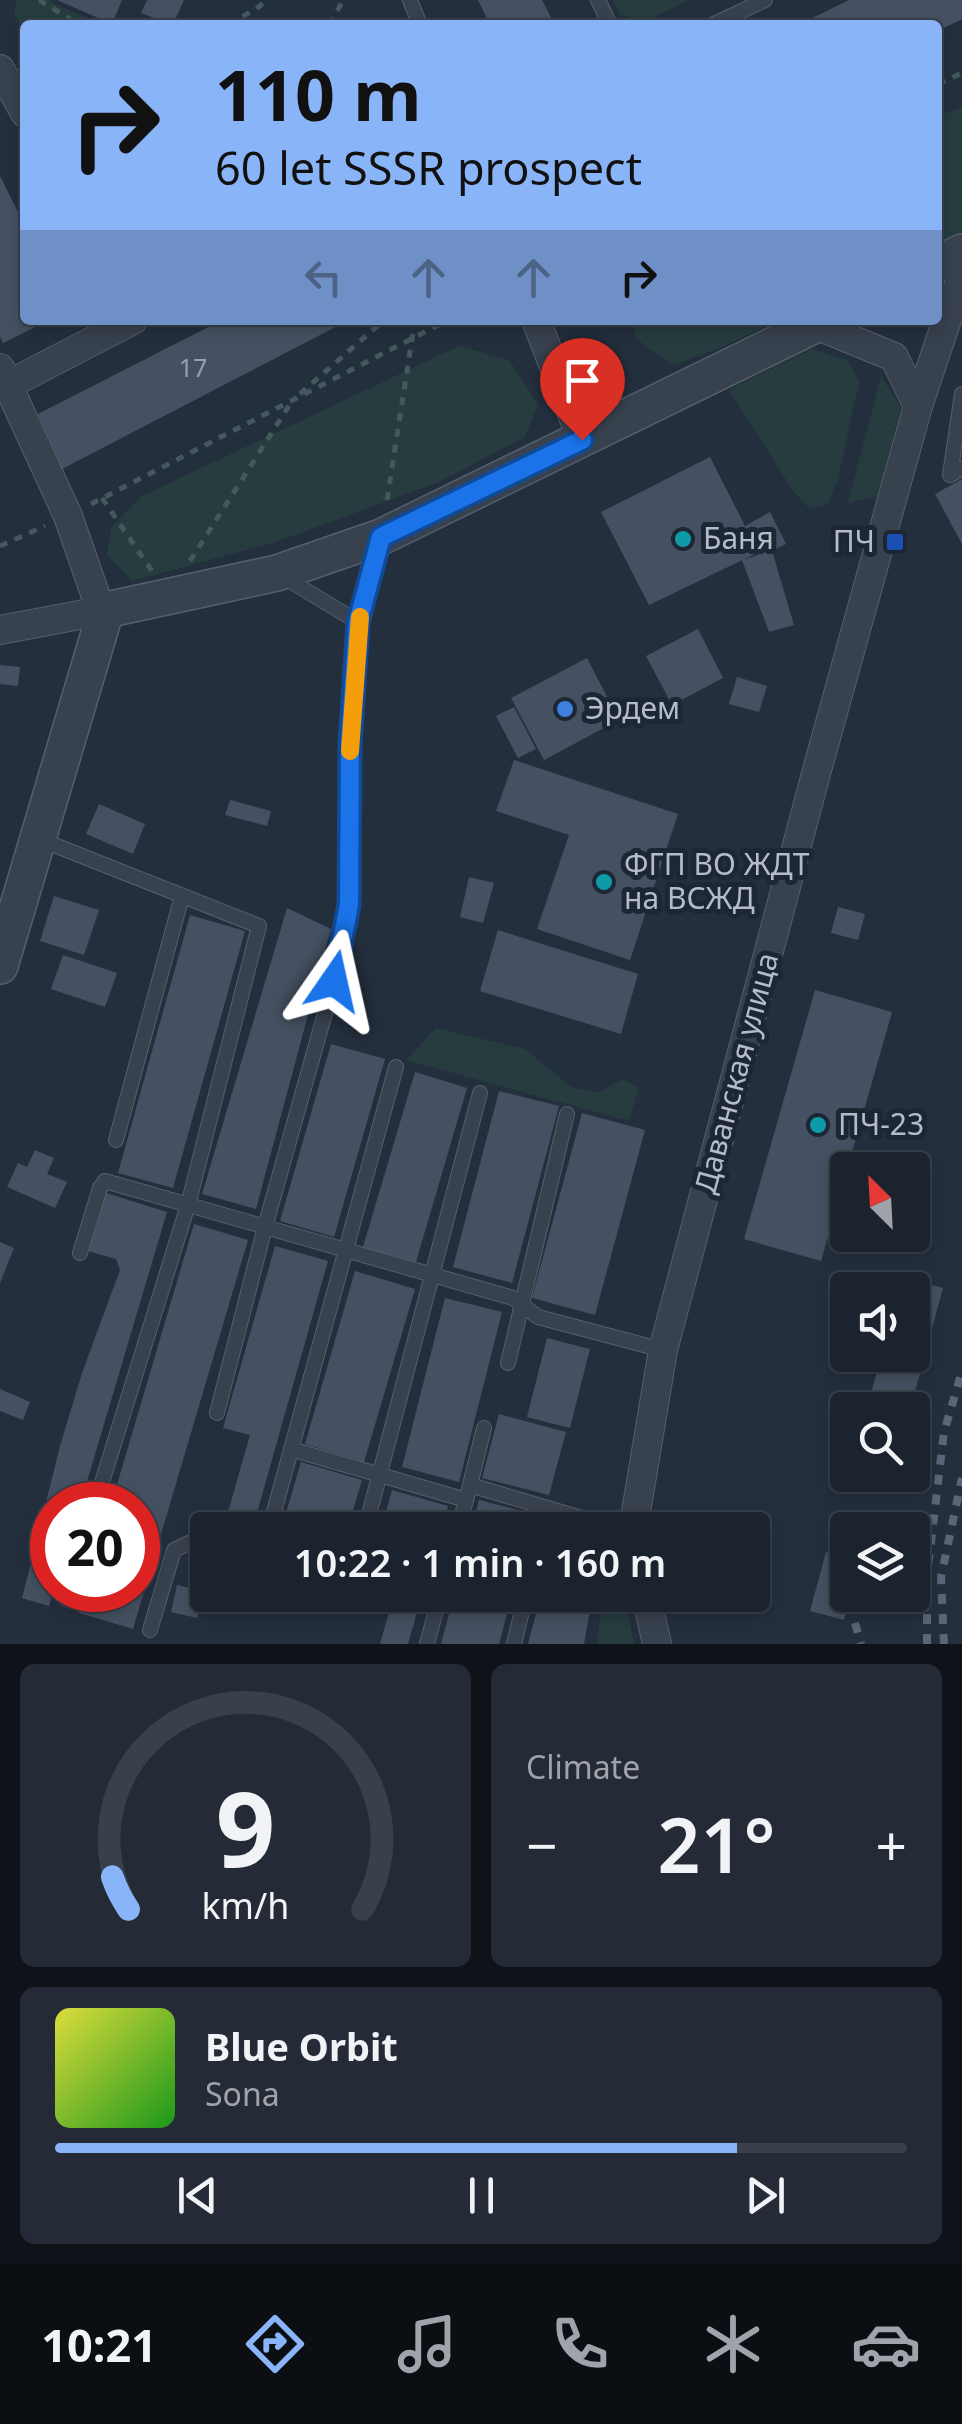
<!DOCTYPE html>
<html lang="en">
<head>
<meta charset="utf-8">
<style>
  :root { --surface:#1b232e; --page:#242b36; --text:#f1f3f6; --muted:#a0a4aa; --line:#39404a; --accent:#8ab4f8 }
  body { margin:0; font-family:"Noto Sans",sans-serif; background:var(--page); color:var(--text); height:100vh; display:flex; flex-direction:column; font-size:38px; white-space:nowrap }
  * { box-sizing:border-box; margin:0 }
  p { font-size:32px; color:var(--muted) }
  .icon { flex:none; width:55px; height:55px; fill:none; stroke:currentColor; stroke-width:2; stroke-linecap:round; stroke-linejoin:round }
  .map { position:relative; height:1644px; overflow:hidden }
  .details { display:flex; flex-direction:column; gap:20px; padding:20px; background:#0f1319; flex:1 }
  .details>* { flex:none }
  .hud { position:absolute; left:20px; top:20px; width:922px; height:305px; border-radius:10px; box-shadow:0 5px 15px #0003,0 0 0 2px var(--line); background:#8ab4f8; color:#111; overflow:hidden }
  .needle { width:65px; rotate:336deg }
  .controls { position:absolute; left:830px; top:1152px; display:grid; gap:20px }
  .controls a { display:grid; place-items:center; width:100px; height:100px; border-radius:10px; background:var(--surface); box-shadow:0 5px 15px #0003,0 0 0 2px var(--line); font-size:50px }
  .speed { position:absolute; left:30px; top:1482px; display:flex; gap:20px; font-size:50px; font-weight:700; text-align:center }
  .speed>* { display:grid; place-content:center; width:130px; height:130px; border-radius:50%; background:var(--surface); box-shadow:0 5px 15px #0003,0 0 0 2px var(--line); line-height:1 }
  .speed .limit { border:15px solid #d22; background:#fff; color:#111 }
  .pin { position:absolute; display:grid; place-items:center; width:85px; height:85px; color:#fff; margin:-102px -42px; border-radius:50% 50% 50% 0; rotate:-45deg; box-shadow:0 0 10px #0007 }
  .pin .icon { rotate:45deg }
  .me { position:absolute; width:110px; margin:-55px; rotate:11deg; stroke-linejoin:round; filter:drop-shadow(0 0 8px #0008) }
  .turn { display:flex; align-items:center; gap:35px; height:210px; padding:0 30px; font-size:45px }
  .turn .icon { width:130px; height:130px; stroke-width:2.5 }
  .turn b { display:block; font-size:70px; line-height:85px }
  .lanes { display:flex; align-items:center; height:95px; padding:0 30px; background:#0003; justify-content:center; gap:50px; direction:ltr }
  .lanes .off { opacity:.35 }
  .big { font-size:75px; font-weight:600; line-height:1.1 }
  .details .tile { flex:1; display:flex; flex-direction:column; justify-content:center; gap:15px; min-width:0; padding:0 35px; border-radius:15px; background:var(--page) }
  .details .dial { align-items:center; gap:0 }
  .dial svg { height:260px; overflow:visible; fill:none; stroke:var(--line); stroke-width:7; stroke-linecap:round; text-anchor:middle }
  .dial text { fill:var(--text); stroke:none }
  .song { display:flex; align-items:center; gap:30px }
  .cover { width:120px; height:120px; border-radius:15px; background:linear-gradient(135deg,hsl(60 70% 55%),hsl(120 70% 35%)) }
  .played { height:10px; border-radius:5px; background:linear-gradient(90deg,var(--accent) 80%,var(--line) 80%) }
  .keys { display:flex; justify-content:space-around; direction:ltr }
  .heat { display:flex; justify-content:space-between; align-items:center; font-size:55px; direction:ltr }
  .details .tiles { flex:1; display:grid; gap:20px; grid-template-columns:1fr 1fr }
  .tile:last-child { grid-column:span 2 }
  .trip { position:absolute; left:190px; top:1512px; width:580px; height:100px; border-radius:10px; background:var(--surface); box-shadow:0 5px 15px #0003,0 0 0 2px var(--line); font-weight:600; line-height:100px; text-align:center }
  .dock { display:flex; height:160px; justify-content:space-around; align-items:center; background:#0b0e12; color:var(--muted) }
  .dock .icon { width:70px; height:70px }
  .dock .selected { color:var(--accent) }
  .dock b { font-size:45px; color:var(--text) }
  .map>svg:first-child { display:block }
  .green { fill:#263c3f }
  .building { fill:#455162 }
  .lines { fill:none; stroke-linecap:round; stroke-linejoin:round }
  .service-casing { stroke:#565f6c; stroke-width:16 }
  .minor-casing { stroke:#565f6c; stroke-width:30 }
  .tertiary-casing { stroke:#565f6c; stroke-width:38 }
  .path { stroke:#44595c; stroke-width:5; stroke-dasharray:8 8; stroke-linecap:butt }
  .service { stroke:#38414e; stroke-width:14 }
  .minor { stroke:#38414e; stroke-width:28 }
  .tertiary { stroke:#38414e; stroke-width:35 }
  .rail { stroke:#5a6575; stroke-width:8; stroke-dasharray:10 10; stroke-linecap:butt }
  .route-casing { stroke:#114b97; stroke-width:25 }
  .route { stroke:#1a73e8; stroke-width:18 }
  .slow { stroke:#f59e0b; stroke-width:18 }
  .culture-dot { fill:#0f9aa8; stroke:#1d2633; stroke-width:4 }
  .transit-dot { fill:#1a4fb4; stroke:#1d2633; stroke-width:4 }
  .shop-dot { fill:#3f7fe0; stroke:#1d2633; stroke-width:4 }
  .labels { text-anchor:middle; stroke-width:10; stroke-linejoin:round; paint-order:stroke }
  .number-label { font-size:25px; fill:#98a1af }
  .poi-label { font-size:30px; fill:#b4bcc9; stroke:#1d2633; text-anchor:start }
  .street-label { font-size:30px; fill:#b4bcc9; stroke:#1d2633 }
</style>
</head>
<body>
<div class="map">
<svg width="962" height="1644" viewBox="0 0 962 1644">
  <rect width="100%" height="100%" fill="#242f3e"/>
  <g class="green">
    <path d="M17 0H51L52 3 104 25H25V30L14 14Z"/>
    <path d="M613 0H689L644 22 619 14Z"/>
    <path d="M962 107V230L938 243V116Z"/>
    <path d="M633 320H780L724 346 674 365 636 339Z"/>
    <path d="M459 346 509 360 538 404 525 437 439 482 273 543 132 581 107 555 111 528 142 496Z"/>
    <path d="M811 349 847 360 859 382 838 479 827 505 809 508 794 492 729 390Z"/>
    <path d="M881 376 901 408 878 496 848 503Z"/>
    <path d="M436 1028 525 1049 571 1087 597 1093 623 1079 639 1088 629 1121 406 1060Z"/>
    <path d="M624 1595 634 1644H597L602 1600 584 1595Z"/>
  </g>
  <g class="building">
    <path d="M57 0H122L112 24Z"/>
    <path d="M147 0H184L173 25 141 13Z"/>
    <path d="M478 0H542L555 25H490Z"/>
    <path d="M849 0H962V19L938 31V25H798Z"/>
    <path d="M0 176 25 226V320H50L3 343 0 336Z"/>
    <path d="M222 320H349L62 469 38 414Z"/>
    <path d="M710 457 745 526 770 512 786 544 772 551 794 625 769 632 742 560 758 555 757 553 649 605 601 512Z"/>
    <path d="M962 479V544L935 494Z"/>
    <path d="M698 629 723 678 672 705 646 656Z"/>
    <path d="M587 658 619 720 544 760 511 698Z"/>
    <path d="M0 665 20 667 18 686 0 684Z"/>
    <path d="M737 677 767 686 759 712 729 704Z"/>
    <path d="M514 707 536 749 518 758 496 716Z"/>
    <path d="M514 760 678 814 630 960 537 929 569 835 496 811Z"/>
    <path d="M230 800 271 811 267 826 225 815Z"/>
    <path d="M99 804 145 824 133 854 86 834Z"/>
    <path d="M469 877 494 883 483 923 460 917Z"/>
    <path d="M54 896 99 910 84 955 40 941Z"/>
    <path d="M838 907 865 914 858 940 831 933Z"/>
    <path d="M287 908 331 929 256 1209 202 1194Z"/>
    <path d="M190 915 245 931 173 1188 118 1173Z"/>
    <path d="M498 930 638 974 621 1034 480 991Z"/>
    <path d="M63 955 117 973 105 1007 51 989Z"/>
    <path d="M815 990 892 1012 821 1261 744 1239Z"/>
    <path d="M331 1044 385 1059 334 1237 280 1221Z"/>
    <path d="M415 1072 467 1088 416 1262 363 1247Z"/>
    <path d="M499 1091 559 1106 512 1283 453 1267Z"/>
    <path d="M582 1113 645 1130 595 1315 532 1298Z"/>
    <path d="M35 1150 54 1158 47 1174 67 1182 55 1208 7 1187 18 1163 27 1167Z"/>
    <path d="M106 1193 167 1212 80 1505H52L54 1590 49 1606 22 1598 60 1446 82 1373 120 1270 116 1259 88 1251Z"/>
    <path d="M194 1224 248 1240 133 1629 79 1613 85 1590H138V1505H111Z"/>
    <path d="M0 1242 14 1248 0 1283Z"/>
    <path d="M275 1246 328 1261 255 1520 228 1512 250 1435 223 1428Z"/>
    <path d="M355 1271 415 1289 364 1462 305 1444Z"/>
    <path d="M903 1277 943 1288 910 1410H866L882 1355H912V1290H899Z"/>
    <path d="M445 1298 502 1312 459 1482 402 1467Z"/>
    <path d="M547 1338 590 1349 570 1428 527 1417Z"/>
    <path d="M0 1389 30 1402 23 1420 0 1411Z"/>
    <path d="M499 1414 566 1432 549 1495 482 1478Z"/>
    <path d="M301 1462 362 1480 347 1530H281Z"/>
    <path d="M392 1490 448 1506 441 1530H381Z"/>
    <path d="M479 1500 533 1514 529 1530H471Z"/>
    <path d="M826 1552 848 1558V1595H851L844 1620 810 1611Z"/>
    <path d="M177 1585 203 1591 197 1618 171 1612Z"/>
    <path d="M362 1595H422L408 1644H380L390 1609 360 1601Z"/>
    <path d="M454 1595H512L499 1644H441Z"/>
    <path d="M541 1595H574L573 1601 591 1605 584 1644H528Z"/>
  </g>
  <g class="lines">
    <g class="service-casing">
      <g id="service">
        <path d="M410 0 420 25"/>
        <path d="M598 0 610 25"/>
        <path d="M712 25 765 0"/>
        <path d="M962 394 950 475 962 468"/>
        <path d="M358 622 380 540"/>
        <path d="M39 839 259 926 188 1205 95 1505"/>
        <path d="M116 1140 182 896"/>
        <path d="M80 1253 100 1188 105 1181 513 1298 538 1317 663 1350"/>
        <path d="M508 1363 567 1114"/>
        <path d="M217 1413 265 1227 334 981 349 905 350 744 358 622 282 576"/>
        <path d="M291 1449 466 1500 470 1485 622 1530"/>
        <path d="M470 1485 484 1428"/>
        <path d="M216 1530 220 1528 248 1530"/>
        <path d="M269 1530 396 1067"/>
        <path d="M365 1530 480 1093"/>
        <path d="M458 1530 466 1500"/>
        <path d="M542 1530 547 1508"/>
        <path d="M66 1599 69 1590"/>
        <path d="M150 1630 174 1550 208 1534"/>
        <path d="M427 1644 440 1595"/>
        <path d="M514 1644 526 1595"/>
      </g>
    </g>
    <g class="minor-casing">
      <g id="minor">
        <path d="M0 69 25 113"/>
        <path d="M536 320 582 440"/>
        <path d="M816 325 894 357 918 406"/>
        <path d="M0 368 68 516 101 611"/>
        <path d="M8 385 133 320"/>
        <path d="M0 630 106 610"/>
        <path d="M633 1530 663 1350 817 770 918 406 962 275"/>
        <path d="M646 1595 657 1644"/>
      </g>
    </g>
    <g class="tertiary-casing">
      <g id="tertiary">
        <path d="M938 264 962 252"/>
        <path d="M0 966 106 610 277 573 381 537 825 320"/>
      </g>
    </g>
    <g class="path">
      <path d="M39 0 79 25"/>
      <path d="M229 25 260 6 265 0"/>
      <path d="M330 25 343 0"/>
      <path d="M938 84 962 73"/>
      <path d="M300 394 384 320"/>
      <path d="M102 498 152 571"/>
      <path d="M387 500 415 320"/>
      <path d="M91 504 448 320"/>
      <path d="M0 546 45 526"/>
      <path d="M190 561 292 401"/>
    </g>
    <use href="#service" class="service"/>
    <use href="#minor" class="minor"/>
    <use href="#tertiary" class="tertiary"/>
    <g class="rail">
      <path d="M855 1623 861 1644"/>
      <path d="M927 1644V1576L944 1432 962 1371"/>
      <path d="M944 1644 941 1577 962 1478"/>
    </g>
  </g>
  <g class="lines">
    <g class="route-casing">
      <path id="route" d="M334 981 349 905 350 744 358 622 381 537 582 440"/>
    </g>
    <use href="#route" class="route"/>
    <path class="slow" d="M350 751 360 617"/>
  </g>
  <g class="culture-dot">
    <circle cx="683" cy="539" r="10"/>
    <circle cx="604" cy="882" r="10"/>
    <circle cx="818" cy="1125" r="10"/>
  </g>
  <rect class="transit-dot" x="885" y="532" width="20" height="20" rx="5"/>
  <circle class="shop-dot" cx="565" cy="709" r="10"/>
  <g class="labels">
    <g class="number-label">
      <text x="193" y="377">17</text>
    </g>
    <g class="poi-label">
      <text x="703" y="549">Баня</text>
      <text x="875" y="552" text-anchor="end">ПЧ</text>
      <text x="585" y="719">Эрдем</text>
      <text x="624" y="875">ФГП ВО ЖДТ<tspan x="624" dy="34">на ВСЖД</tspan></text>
      <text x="838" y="1135">ПЧ-23</text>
    </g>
    <g class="street-label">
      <text transform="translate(737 1073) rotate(-75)" y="10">Даванская улица</text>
    </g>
  </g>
</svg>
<div class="controls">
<a><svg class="needle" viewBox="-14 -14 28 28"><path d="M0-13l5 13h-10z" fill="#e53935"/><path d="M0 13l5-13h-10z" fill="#a0a4aa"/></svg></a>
<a><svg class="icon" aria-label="sound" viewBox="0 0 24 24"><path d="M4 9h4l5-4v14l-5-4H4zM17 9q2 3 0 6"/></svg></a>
<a><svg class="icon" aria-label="search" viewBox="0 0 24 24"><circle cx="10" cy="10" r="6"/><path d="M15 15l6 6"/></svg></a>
<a><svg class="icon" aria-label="layers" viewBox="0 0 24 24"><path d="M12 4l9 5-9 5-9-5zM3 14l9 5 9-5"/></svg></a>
</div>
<div class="speed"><div class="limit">20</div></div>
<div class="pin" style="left:582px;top:440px;background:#d93025"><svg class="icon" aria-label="arrive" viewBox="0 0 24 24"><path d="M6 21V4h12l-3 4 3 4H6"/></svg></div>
<svg class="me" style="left:334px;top:981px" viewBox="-20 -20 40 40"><path d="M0-17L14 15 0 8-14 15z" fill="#1a73e8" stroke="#fff" stroke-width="4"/></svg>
<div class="trip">10:22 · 1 min · 160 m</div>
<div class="hud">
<div class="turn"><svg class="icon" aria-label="right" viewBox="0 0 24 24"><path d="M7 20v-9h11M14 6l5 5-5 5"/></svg><div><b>110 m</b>60 let SSSR prospect</div></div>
<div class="lanes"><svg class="icon off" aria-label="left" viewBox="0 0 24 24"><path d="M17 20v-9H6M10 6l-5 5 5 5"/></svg><svg class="icon off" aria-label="ahead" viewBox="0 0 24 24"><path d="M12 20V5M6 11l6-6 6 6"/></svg><svg class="icon off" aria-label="ahead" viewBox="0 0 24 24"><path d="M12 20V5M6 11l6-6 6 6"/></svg><svg class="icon" aria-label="right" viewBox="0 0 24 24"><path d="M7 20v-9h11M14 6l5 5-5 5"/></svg></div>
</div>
</div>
<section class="details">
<div class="tiles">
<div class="tile dial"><svg viewBox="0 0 100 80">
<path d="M14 69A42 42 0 1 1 86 69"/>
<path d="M14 69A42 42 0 0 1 9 59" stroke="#8ab4f8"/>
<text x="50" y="56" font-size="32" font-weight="700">9</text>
<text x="50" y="72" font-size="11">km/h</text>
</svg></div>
<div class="tile"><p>Climate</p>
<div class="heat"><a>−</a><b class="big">21°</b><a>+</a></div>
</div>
<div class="tile">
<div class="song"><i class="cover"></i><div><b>Blue Orbit</b><p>Sona</p></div></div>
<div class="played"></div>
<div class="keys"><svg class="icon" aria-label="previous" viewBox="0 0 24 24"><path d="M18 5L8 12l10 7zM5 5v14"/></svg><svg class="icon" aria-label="pause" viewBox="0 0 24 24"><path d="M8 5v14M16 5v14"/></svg><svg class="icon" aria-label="next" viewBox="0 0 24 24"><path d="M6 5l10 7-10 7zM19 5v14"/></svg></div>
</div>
</div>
</section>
<nav class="dock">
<b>10:21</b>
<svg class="icon selected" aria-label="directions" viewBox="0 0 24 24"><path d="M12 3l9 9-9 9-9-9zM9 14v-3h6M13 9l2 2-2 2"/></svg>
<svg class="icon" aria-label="music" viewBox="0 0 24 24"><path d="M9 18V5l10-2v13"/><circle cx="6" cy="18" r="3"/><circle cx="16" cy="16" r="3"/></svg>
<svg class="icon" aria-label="phone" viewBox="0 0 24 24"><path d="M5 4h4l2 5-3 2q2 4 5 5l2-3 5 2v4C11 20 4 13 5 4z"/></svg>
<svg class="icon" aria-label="climate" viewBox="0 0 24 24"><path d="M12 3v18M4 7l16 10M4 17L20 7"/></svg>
<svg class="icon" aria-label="car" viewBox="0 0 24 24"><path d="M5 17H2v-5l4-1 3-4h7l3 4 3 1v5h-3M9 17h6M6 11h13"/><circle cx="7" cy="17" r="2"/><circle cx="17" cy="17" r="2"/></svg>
</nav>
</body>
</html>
